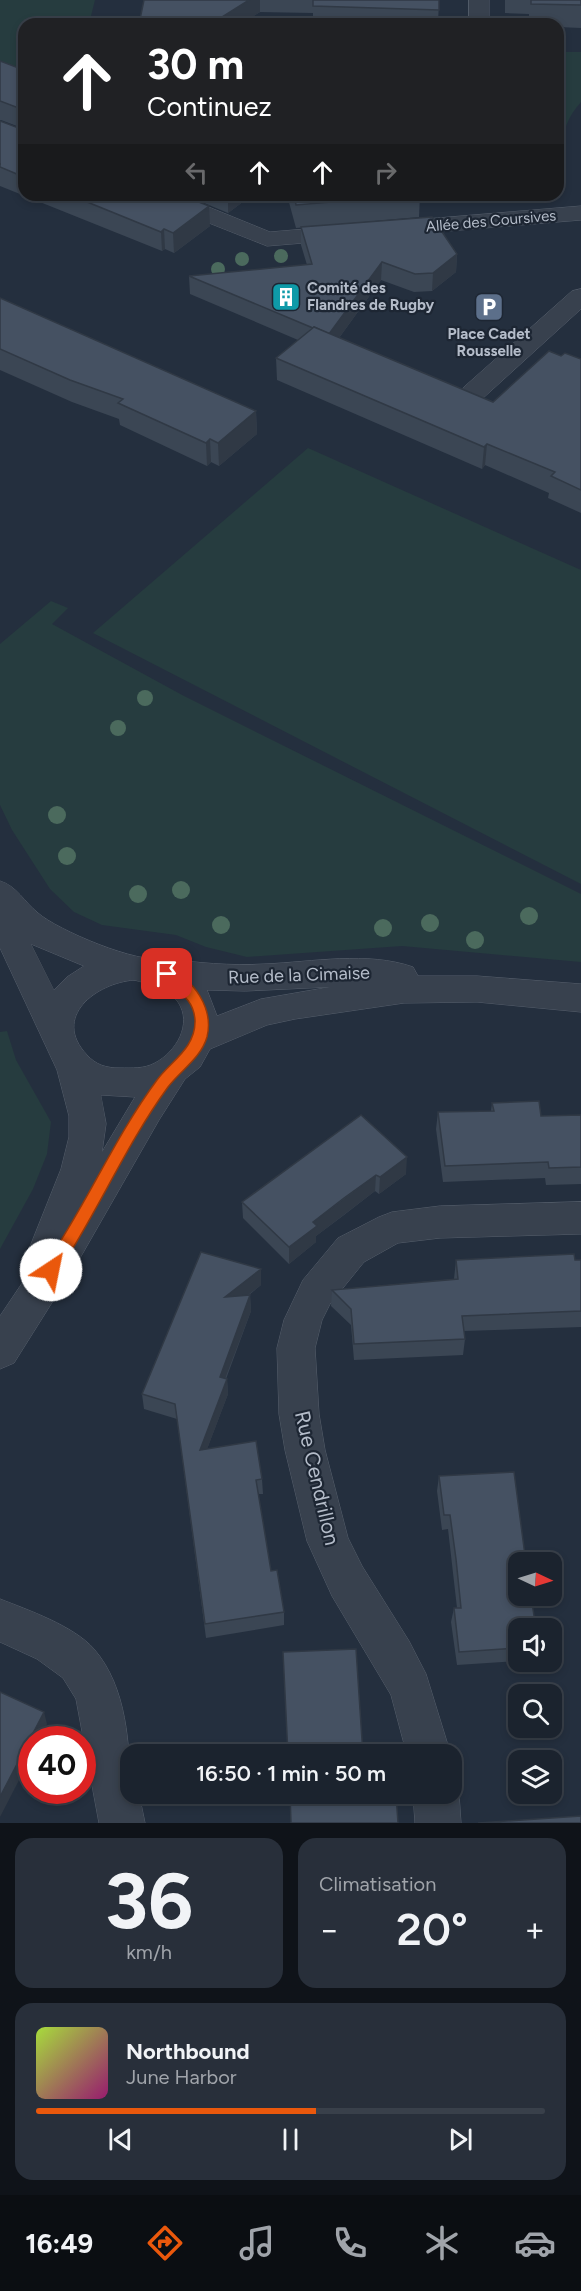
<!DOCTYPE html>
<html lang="fr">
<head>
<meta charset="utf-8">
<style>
  :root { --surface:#1b232e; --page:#282f3a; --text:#f1f3f6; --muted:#a0a4aa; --line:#39404a; --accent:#ea580c }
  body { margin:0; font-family:Figtree,sans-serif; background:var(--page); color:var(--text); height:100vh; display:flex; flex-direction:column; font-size:22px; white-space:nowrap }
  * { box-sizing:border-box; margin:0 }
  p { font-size:20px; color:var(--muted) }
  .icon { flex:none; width:33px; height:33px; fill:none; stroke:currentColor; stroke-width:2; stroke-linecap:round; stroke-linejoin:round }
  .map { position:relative; height:1823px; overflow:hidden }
  .drawer { display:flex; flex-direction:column; gap:15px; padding:15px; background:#0f1319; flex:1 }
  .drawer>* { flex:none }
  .guide { position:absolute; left:18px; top:18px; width:546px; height:183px; border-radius:18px; box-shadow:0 3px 9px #0003,0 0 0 2px var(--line); background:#202124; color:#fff; overflow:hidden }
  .needle { width:39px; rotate:94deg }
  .fabs { position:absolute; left:508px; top:1552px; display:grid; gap:12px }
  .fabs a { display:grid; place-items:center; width:54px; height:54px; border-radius:12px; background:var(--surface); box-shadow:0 3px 9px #0003,0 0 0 2px var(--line); font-size:30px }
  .speed { position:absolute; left:18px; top:1726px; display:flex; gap:12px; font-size:30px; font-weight:700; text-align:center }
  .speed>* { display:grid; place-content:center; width:78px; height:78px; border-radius:50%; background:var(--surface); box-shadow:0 3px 9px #0003,0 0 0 2px var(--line); line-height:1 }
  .speed .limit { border:9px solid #d22; background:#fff; color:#111 }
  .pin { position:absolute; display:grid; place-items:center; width:51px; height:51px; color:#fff; margin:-26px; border-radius:12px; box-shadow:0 3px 9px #0006 }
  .me { position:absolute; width:66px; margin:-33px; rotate:34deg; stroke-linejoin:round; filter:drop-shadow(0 0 4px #0008) }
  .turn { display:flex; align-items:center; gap:21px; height:126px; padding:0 30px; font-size:27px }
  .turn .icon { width:78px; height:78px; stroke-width:2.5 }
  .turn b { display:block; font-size:42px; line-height:51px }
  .lanes { display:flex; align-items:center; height:57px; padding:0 30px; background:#0003; justify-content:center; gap:30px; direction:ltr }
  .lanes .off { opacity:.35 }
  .big { font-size:45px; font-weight:600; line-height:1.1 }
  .drawer .tile { flex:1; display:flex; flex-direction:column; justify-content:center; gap:9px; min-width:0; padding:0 21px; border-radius:18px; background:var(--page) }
  .drawer .dial { align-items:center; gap:0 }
  .dial b { font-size:78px; line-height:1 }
  .song { display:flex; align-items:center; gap:18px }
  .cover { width:72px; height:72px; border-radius:9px; background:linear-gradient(135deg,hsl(80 70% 55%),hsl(320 70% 35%)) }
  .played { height:6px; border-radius:3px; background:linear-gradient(90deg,var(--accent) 55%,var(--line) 55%) }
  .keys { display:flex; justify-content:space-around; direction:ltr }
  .heat { display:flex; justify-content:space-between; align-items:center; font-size:33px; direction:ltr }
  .drawer .tiles { flex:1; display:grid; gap:15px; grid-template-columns:1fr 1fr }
  .tile:last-child { grid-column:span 2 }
  .trip { position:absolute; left:120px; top:1744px; width:342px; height:60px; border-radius:18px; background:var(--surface); box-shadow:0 3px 9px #0003,0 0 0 2px var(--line); font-weight:600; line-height:60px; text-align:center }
  .tabs { display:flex; height:96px; justify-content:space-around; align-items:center; background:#0b0e12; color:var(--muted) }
  .tabs .icon { width:42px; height:42px }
  .tabs .active { color:var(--accent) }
  .tabs b { font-size:27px; color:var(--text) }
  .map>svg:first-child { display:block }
  .green { fill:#263c3f }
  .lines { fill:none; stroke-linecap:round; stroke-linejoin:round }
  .minor-casing { stroke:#565f6c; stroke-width:1 }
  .tertiary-casing { stroke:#565f6c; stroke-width:1 }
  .minor { fill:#38414e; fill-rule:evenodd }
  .tertiary { fill:#38414e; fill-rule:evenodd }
  .tree { fill:#4b6a5d }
  .wall { fill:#3b4654 }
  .shaded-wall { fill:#303945 }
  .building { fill:#455162; stroke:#303945; stroke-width:1.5 }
  .route { fill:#ea580c; stroke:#983908; stroke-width:1.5 }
  .labels { text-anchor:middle; stroke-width:4.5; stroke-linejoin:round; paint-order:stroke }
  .far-street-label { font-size:15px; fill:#b4bcc9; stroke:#1d2633 }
  .far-poi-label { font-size:15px; font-weight:bold; fill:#b4bcc9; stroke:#1d2633; text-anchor:start }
  .street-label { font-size:18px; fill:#b4bcc9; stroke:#1d2633 }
  .near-street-label { font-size:21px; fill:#b4bcc9; stroke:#1d2633 }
</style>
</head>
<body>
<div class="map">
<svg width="581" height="1823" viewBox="0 0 581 1823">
  <rect width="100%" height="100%" fill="#242f3e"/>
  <g class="green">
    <path d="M0 0H95L89 24H24V72L0 64Z"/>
    <path d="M558 52H581V102C568 117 563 129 562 149H558Z"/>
    <path d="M308 448 581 570V884L93 633Z"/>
    <path d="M51 601 68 608 52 624 184 696 581 894V962L402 946 247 957 206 947 176 935 102 925 74 912 50 889 12 830 0 805V644Z"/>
    <path d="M7 1031 16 1060 51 1122 47 1154 33 1189 0 1249V1032Z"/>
  </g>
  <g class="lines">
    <g class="minor-casing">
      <g id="minor">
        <rect x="469" y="0" width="20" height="24"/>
        <path d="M147 195H179L270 232 581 206V220L267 246 151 200Z"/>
        <path d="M581 289V309L482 399 473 401 464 399 460 393 464 387 572 291Z"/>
        <path d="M581 1202V1234L440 1238 398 1243 364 1262 330 1304 322 1320 315 1348 319 1414 325 1450 348 1538 362 1566 409 1641 426 1674 451 1755H407L391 1695 332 1596 307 1541 285 1450 279 1414 277 1348 284 1320 303 1280 338 1238 379 1217 392 1212 440 1206Z"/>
        <path d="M0 1599C28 1610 74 1626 94 1649 127 1687 130 1746 130 1794H139L145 1823H99L76 1699 63 1678 37 1659 0 1642Z"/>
        <path d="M452 1778 459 1794 461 1823H415L413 1794H452Z"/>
      </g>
    </g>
    <g class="tertiary-casing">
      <path id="tertiary" d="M0 881C17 886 24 902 38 913 57 930 140 965 163 958 197 963 230 966 265 964 313 962 367 951 413 967L418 976H477L581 984V1012L477 1002 404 1003 295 1019 267 1025 210 1049 200 1067 185 1079 159 1120 80 1258 14 1363 0 1369V1316L37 1261 29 1249 61 1169 69 1137V1116L57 1070 0 948ZM31 944 84 966 67 977 54 990ZM134 980C150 984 168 988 178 1002 193 1024 176 1052 155 1063 144 1069 132 1068 120 1068 106 1068 96 1065 87 1055 51 1017 96 983 134 980ZM330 987 261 999 217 1016 207 990 245 991ZM101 1095 135 1097 102 1152 106 1124Z"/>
    </g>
    <use href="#minor" class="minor"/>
    <use href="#tertiary" class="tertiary"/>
  </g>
  <g class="tree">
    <circle cx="281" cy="256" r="7"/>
    <circle cx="242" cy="259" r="7"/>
    <circle cx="218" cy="269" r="7"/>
    <circle cx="145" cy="698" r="8"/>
    <circle cx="118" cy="728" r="8"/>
    <circle cx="57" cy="815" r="9"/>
    <circle cx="67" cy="856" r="9"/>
    <circle cx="181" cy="890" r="9"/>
    <circle cx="138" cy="894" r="9"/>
    <circle cx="529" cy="916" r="9"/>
    <circle cx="430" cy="923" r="9"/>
    <circle cx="221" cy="925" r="9"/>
    <circle cx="383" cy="928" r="9"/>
    <circle cx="475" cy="940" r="9"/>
  </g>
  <g class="wall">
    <path d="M144 0H439L438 24H313V13L260 12 241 24H139Z"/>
    <path d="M505 0H581V28L558 27V24H529V14L505 13Z"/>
    <path d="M0 61 24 70V195H181L210 226 174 253 165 249 162 251 0 186V121L21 129 22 128 1 120H0Z"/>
    <path d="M185 195H252L228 213Z"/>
    <path d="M287 195H420L419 217 296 228Z"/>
    <path d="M301 227 457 254 456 272 432 291 414 292 381 280 339 338 493 402 561 356 581 359V513L548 498 549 493 485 465 482 469 277 380 276 358 298 340 190 294 189 276 307 265 301 245Z"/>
    <path d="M0 298 256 411 257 434 219 466 211 462 207 466 120 425 119 419 72 402 0 370Z"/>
    <path d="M492 1103 541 1116 581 1115V1184L546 1185 545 1178 443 1182 436 1129 438 1112 491 1111Z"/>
    <path d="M361 1115 406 1174 379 1194 375 1191 344 1215 316 1236V1242L289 1264 243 1218 242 1202Z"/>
    <path d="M201 1252 261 1285 249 1295H250L251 1311 226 1379H227L228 1394 207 1449 262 1479 263 1494H258L271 1571 284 1612V1625L206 1638 177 1419 144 1409 142 1394Z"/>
    <path d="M456 1260H581V1327L464 1331 465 1339 463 1355 354 1360 351 1325 331 1306 332 1290 454 1279Z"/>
    <path d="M439 1476 519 1629V1661L457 1665 451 1622 454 1608H457L448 1529 442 1530 437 1491Z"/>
  </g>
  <g class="shaded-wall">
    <path d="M249 0H260V12L241 24H211Z"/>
    <path d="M228 195H252L228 213Z"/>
    <path d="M209 206 210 226 174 253 173 233Z"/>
    <path d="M164 229 165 249 162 251 161 232Z"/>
    <path d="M457 254 456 272 432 291 433 273Z"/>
    <path d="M382 262 381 280 328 353V335Z"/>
    <path d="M256 411 257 434 219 466 218 443Z"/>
    <path d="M210 439 211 462 207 466 206 443Z"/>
    <path d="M487 444 485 465 482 469 484 447Z"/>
    <path d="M407 1157 406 1174 379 1194 380 1177Z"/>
    <path d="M376 1175 375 1191 316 1236V1242L289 1264V1247L313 1222Z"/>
    <path d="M261 1269V1285L226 1312 225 1297Z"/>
    <path d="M250 1295 251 1311 220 1392V1377Z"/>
    <path d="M227 1379 228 1394 201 1465 200 1450Z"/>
    <path d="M44 1712 47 1724 39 1740H32V1755L0 1817V1797Z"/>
  </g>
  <g class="building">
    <path d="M144 0H249L211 24H139Z"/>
    <path d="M313 0H439V10L313 6Z"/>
    <path d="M531 0H581V5L531 4Z"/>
    <path d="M0 61 24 70V119V110L0 101Z"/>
    <path d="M0 121 21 129 24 127V177L0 167V164H1H0Z"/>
    <path d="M70 195H181L209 206 173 233 164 229 161 232Z"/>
    <path d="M294 195H414L296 205Z"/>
    <path d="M432 217 457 254 433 273 415 274 382 262 329 334 314 327 313 328 189 276 312 264 301 227Z"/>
    <path d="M0 298 256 411 218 443 210 439 206 443 118 403 123 399 70 380 0 349Z"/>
    <path d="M314 327 493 402 549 351 561 356 565 353 581 359V490L551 476 555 472 487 444 484 447 276 358Z"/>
    <path d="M539 1101 541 1116 581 1115V1167L549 1168 548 1162 445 1166 438 1112 494 1111 492 1103Z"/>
    <path d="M361 1115 407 1157 380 1177 376 1175 344 1198 313 1222 317 1226 289 1247 242 1202Z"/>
    <path d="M201 1252 261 1269 225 1297 250 1295 220 1377 227 1379 200 1450 256 1441 262 1479 256 1480 263 1522 271 1571 277 1570 284 1612 205 1624 175 1404 142 1394Z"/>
    <path d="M574 1254 575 1260H581V1311L462 1316 465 1339 354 1344 351 1309 332 1290 458 1279 456 1260Z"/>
    <path d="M514 1472 526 1563H519V1596H531L536 1629H519V1648L459 1652 454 1608H461L456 1559 450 1515H444L439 1476Z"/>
    <path d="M356 1649 363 1755H288L283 1652Z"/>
    <path d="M0 1692 44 1712 0 1797Z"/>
    <path d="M290 1794H396L398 1823H291Z"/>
    <path d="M581 1816V1823H478Z"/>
  </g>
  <path class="route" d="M167 969C194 978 214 1009 207 1037 201 1058 181 1070 168 1087 125 1146 97 1214 56 1275L51 1277 45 1275 43 1270 45 1265C86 1206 114 1138 157 1080 171 1061 196 1048 195 1020 193 992 169 991 160 974Z"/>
  <defs>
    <g id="building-square" transform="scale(1.5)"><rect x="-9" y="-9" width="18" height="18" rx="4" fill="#0f9aa8" stroke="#1d2633"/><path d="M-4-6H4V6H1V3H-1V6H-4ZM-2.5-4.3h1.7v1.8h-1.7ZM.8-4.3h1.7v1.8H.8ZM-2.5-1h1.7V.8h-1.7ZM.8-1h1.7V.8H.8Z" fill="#fff"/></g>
    <g id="parking-square" transform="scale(1.5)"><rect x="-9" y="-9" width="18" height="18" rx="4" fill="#5c6f8a" stroke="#1d2633"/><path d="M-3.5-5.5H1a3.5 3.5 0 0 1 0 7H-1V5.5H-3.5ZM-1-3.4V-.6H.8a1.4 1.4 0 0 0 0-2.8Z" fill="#fff"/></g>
  </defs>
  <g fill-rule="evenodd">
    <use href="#building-square" x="286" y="297"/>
    <use href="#parking-square" x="489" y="307"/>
  </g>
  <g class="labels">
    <g class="far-street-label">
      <text transform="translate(491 221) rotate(-5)" y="5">Allée des Coursives</text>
    </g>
    <g class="far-poi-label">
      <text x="307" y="293">Comité des<tspan x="307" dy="17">Flandres de Rugby</tspan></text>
      <text x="489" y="339" text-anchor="middle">Place Cadet<tspan x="489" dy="17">Rousselle</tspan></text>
    </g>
    <g class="street-label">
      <text transform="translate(299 975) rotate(-2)" y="6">Rue de la Cimaise</text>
    </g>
    <g class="near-street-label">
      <text transform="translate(317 1478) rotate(77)" y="7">Rue Cendrillon</text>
    </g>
  </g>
</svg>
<div class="fabs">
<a><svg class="needle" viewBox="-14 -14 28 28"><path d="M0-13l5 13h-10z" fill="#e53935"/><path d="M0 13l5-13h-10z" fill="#a0a4aa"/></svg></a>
<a><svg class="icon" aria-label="sound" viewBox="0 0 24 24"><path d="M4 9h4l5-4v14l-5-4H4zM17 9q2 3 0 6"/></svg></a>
<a><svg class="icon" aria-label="search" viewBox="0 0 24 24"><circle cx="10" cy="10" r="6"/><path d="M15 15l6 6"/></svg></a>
<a><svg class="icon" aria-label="layers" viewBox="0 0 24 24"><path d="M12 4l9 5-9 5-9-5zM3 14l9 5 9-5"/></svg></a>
</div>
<div class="speed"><div class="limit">40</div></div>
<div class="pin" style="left:167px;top:974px;background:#d93025"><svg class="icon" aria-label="arrive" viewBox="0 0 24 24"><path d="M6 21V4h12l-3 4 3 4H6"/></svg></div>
<svg class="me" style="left:51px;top:1270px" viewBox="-20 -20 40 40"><circle r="19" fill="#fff"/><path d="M0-13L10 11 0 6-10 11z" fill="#ea580c"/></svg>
<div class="trip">16:50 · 1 min · 50 m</div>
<div class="guide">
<div class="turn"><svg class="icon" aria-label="ahead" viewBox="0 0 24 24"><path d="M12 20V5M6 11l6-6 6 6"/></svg><div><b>30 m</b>Continuez</div></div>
<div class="lanes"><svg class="icon off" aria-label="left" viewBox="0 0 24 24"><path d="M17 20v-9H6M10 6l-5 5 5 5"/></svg><svg class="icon" aria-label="ahead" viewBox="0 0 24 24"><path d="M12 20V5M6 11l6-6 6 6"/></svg><svg class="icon" aria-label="ahead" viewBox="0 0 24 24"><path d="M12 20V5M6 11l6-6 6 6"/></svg><svg class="icon off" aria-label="right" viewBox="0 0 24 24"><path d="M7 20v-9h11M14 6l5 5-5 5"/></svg></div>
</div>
</div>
<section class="drawer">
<div class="tiles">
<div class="tile dial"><b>36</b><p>km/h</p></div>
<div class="tile"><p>Climatisation</p>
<div class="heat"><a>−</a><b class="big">20°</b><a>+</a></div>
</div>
<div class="tile">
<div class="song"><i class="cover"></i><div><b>Northbound</b><p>June Harbor</p></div></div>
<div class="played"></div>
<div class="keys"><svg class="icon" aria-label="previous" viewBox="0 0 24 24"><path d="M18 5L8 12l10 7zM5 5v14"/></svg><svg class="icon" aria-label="pause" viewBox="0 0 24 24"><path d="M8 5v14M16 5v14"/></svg><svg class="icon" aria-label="next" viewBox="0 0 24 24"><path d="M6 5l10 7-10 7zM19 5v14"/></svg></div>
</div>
</div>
</section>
<nav class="tabs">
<b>16:49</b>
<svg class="icon active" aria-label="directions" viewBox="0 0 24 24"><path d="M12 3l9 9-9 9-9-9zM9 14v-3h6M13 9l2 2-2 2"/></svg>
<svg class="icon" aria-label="music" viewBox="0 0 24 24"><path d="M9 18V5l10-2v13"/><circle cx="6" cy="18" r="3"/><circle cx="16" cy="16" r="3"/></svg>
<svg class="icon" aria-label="phone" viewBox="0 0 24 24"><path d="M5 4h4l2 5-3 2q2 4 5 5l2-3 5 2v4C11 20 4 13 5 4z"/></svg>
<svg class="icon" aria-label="climate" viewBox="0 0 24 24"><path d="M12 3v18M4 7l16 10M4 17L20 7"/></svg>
<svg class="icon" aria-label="car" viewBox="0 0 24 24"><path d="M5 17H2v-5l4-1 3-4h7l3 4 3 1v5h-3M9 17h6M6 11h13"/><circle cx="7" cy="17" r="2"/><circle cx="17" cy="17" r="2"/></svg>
</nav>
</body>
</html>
